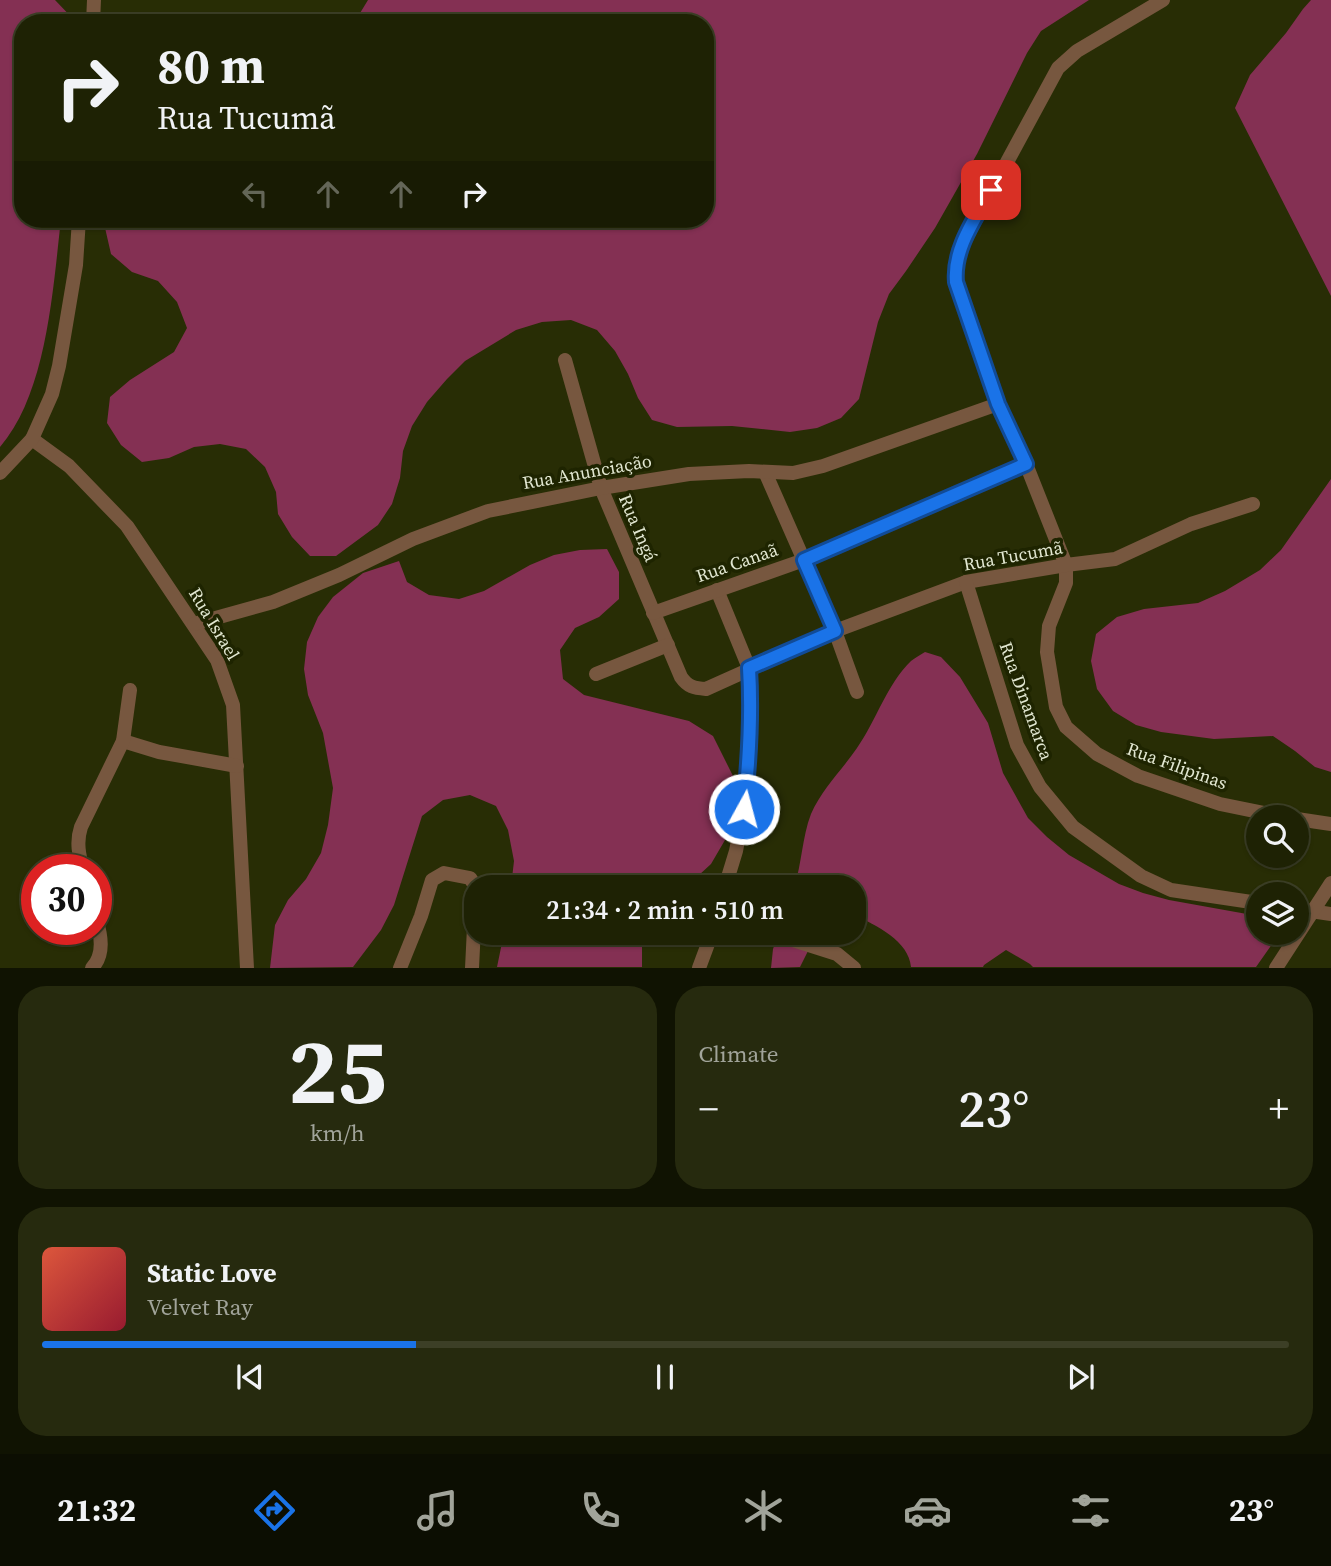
<!DOCTYPE html>
<html lang="en">
<head>
<meta charset="utf-8">
<style>
  :root { --surface:#1e2204; --page:#262a0e; --text:#f1f3f6; --muted:#a1a49a; --line:#3c3f26; --accent:#1a73e8 }
  body { margin:0; font-family:"Source Serif 4",serif; background:var(--page); color:var(--text); height:100vh; display:flex; flex-direction:column; font-size:26px; white-space:nowrap }
  * { box-sizing:border-box; margin:0 }
  p { font-size:23px; color:var(--muted) }
  .icon { flex:none; width:38px; height:38px; fill:none; stroke:currentColor; stroke-width:2; stroke-linecap:round; stroke-linejoin:round }
  .map { position:relative; height:968px; overflow:hidden }
  .sheet { display:flex; flex-direction:column; gap:18px; padding:18px; background:#101302; flex:1 }
  .sheet>* { flex:none }
  .top-card { position:absolute; left:14px; top:14px; width:700px; height:214px; border-radius:28px; box-shadow:0 2px 5px #0004,0 0 0 2px var(--line); background:#1e2204; color:var(--text); overflow:hidden }
  .controls { position:absolute; left:1246px; top:805px; display:grid; gap:14px }
  .controls a { display:grid; place-items:center; width:63px; height:63px; border-radius:50%; background:var(--surface); box-shadow:0 2px 5px #0004,0 0 0 2px var(--line); font-size:35px }
  .speed { position:absolute; left:21px; top:854px; display:flex; gap:14px; font-size:35px; font-weight:700; text-align:center }
  .speed>* { display:grid; place-content:center; width:91px; height:91px; border-radius:50%; background:var(--surface); box-shadow:0 2px 5px #0004,0 0 0 2px var(--line); line-height:1 }
  .speed .limit { border:10px solid #d22; background:#fff; color:#111 }
  .pin { position:absolute; display:grid; place-items:center; width:60px; height:60px; color:#fff; margin:-30px; border-radius:14px; box-shadow:0 4px 10px #0006 }
  .me { position:absolute; width:77px; margin:-38px; rotate:7deg; stroke-linejoin:round; filter:drop-shadow(0 0 5px #0008) }
  .turn { display:flex; align-items:center; gap:24px; height:147px; padding:0 28px; font-size:32px }
  .turn .icon { width:91px; height:91px; stroke-width:2.5 }
  .turn b { display:block; font-size:49px; line-height:60px }
  .lanes { display:flex; align-items:center; height:66px; padding:0 28px; background:#0003; justify-content:center; gap:35px; direction:ltr }
  .lanes .off { opacity:.35 }
  .big { font-size:52px; font-weight:600; line-height:1.1 }
  .sheet .tile { flex:1; display:flex; flex-direction:column; justify-content:center; gap:10px; min-width:0; padding:0 24px; border-radius:28px; background:var(--page) }
  .sheet .dial { align-items:center; gap:0 }
  .dial b { font-size:91px; line-height:1 }
  .song { display:flex; align-items:center; gap:21px }
  .cover { width:84px; height:84px; border-radius:10px; background:linear-gradient(135deg,hsl(10 70% 55%),hsl(350 70% 35%)) }
  .played { height:7px; border-radius:4px; background:linear-gradient(90deg,var(--accent) 30%,var(--line) 30%) }
  .keys { display:flex; justify-content:space-around; direction:ltr }
  .heat { display:flex; justify-content:space-between; align-items:center; font-size:38px; direction:ltr }
  .sheet .tiles { flex:1; display:grid; gap:18px; grid-template-columns:1fr 1fr }
  .tile:last-child { grid-column:span 2 }
  .trip { position:absolute; left:464px; top:875px; width:402px; height:70px; border-radius:28px; background:var(--surface); box-shadow:0 2px 5px #0004,0 0 0 2px var(--line); font-weight:600; line-height:70px; text-align:center }
  .menu { display:flex; height:112px; justify-content:space-around; align-items:center; background:#0c0e02; color:var(--muted) }
  .menu .icon { width:49px; height:49px }
  .menu .active { color:var(--accent) }
  .menu b { font-size:32px; color:var(--text) }
  .map>svg:first-child { display:block }
  .green { fill:#843053 }
  .lines { fill:none; stroke-linecap:round; stroke-linejoin:round }
  .minor { stroke:#77573f; stroke-width:14 }
  .route-casing { stroke:#114b97; stroke-width:18 }
  .route { stroke:#1a73e8; stroke-width:12 }
  .labels { text-anchor:middle; stroke-width:7; stroke-linejoin:round; paint-order:stroke }
  .street-label { font-size:18px; fill:#e2e7d1; stroke:#1e2400 }
</style>
</head>
<body>
<div class="map">
<svg width="1331" height="968" viewBox="0 0 1331 968">
  <rect width="100%" height="100%" fill="#282d05"/>
  <g class="green">
    <path d="M0 0H55L77 23H23V219H61C53 288 47 393 0 447Z"/>
    <path d="M368 0H1089L1041 31 1027 53 977 154 935 228 906 271 889 294 878 322 859 399 841 418 817 428 790 432 732 426 677 427 652 420 638 398 628 374 615 351 597 330 571 320 542 322 516 330 465 361 447 379 427 402 412 426 403 451 400 478 392 504 378 525 336 556H310L292 537 278 514 276 492 265 467 246 449 220 444 194 447 169 458 142 462 121 445 107 423 110 397 130 380 174 352 187 328 177 302 158 281 132 272 111 254 103 219H705V23H354Z"/>
    <path d="M1311 0H1331V296L1235 108 1250 75 1286 33 1303 9Z"/>
    <path d="M1331 479V772L1315 767 1295 751 1273 736 1214 739 1161 732 1136 725 1113 711 1097 689 1091 661 1096 634 1117 617 1144 609 1198 603 1225 591 1260 570 1281 550Z"/>
    <path d="M607 549 619 572V599L599 617 575 628 560 650 563 679 584 695 689 721 713 736 738 786 737 813 725 840 711 864 686 887H511L514 861 508 830 496 806 470 795 443 800 422 816 394 905 381 930 353 967 270 968 275 925 288 900 306 879 321 853 328 825 333 788 323 733 308 695 304 669 307 642 318 617 333 597 363 573 399 561 407 582 429 595 459 599 484 591 530 565 554 555 580 550Z"/>
    <path d="M925 652 941 657 960 677 988 723 1003 773 1028 818 1047 837 1069 855 1119 884 1143 893 1169 900 1258 916V933H1280L1256 967H1033L1030 964 1006 950 984 965 983 967H911C909 941 876 925 854 915V887H794C802 864 802 837 811 814 822 789 842 770 857 748 876 721 887 684 911 661 915 658 920 655 925 652Z"/>
    <path d="M504 933H645L642 941V967H497Z"/>
    <path d="M779 933H820L811 945 800 967 771 968 773 949Z"/>
  </g>
  <g class="lines">
    <g class="minor">
      <path d="M1163 0 1077 51 1058 68 961 247 955 270 956 282 998 404 1026 464 1066 565V583L1049 626 1047 652 1056 707 1066 727 1097 754 1138 776 1220 804 1284 817"/>
      <path d="M93 23 94 0"/>
      <path d="M565 360 601 488 681 677C688 687 694 688 706 689L835 631 966 582 1066 565 1115 559 1191 524 1253 504"/>
      <path d="M32 439 69 466 127 526 217 660 233 705 247 968"/>
      <path d="M765 472 835 631 857 692"/>
      <path d="M0 473 32 439 52 394 59 366 76 265 79 219"/>
      <path d="M966 582 1017 745 1040 787 1073 827 1141 876 1171 890 1258 903"/>
      <path d="M717 590 749 668 751 710 749 766 744 809 736 851 725 887"/>
      <path d="M653 613 804 560 1026 464"/>
      <path d="M194 624 273 602 339 575 413 539 488 511 601 488 689 474 749 471 793 473 823 466 998 404"/>
      <path d="M596 674 668 645"/>
      <path d="M123 741 159 752 237 766"/>
      <path d="M1297 819 1331 824"/>
      <path d="M83 870C79 855 76 842 81 827L123 741 130 690"/>
      <path d="M1297 909 1331 914"/>
      <path d="M771 933 837 954 854 968"/>
      <path d="M92 968C105 954 101 935 96 918"/>
      <path d="M400 968 421 916 432 880 444 873 470 878 476 887"/>
      <path d="M472 968 476 887"/>
      <path d="M699 968 712 933"/>
      <path d="M1276 968 1331 883"/>
    </g>
  </g>
  <g class="lines">
    <g class="route-casing">
      <path id="route" d="M744 809C749 762 752 716 749 668L835 631 804 560 1026 464 998 404 956 282C953 249 975 219 991 190"/>
    </g>
    <use href="#route" class="route"/>
  </g>
  <g class="labels">
    <g class="street-label">
      <text transform="translate(587 472) rotate(-10)" y="6">Rua Anunciação</text>
      <text transform="translate(638 528) rotate(67)" y="6">Rua Ingá</text>
      <text transform="translate(1013 556) rotate(-10)" y="6">Rua Tucumã</text>
      <text transform="translate(737 563) rotate(-19)" y="6">Rua Canaã</text>
      <text transform="translate(214 624) rotate(59)" y="6">Rua Israel</text>
      <text transform="translate(1026 701) rotate(70)" y="6">Rua Dinamarca</text>
      <text transform="translate(1177 766) rotate(20)" y="6">Rua Filipinas</text>
    </g>
  </g>
</svg>
<div class="controls">
<a><svg class="icon" aria-label="search" viewBox="0 0 24 24"><circle cx="10" cy="10" r="6"/><path d="M15 15l6 6"/></svg></a>
<a><svg class="icon" aria-label="layers" viewBox="0 0 24 24"><path d="M12 4l9 5-9 5-9-5zM3 14l9 5 9-5"/></svg></a>
</div>
<div class="speed"><div class="limit">30</div></div>
<div class="pin" style="left:991px;top:190px;background:#d93025"><svg class="icon" aria-label="arrive" viewBox="0 0 24 24"><path d="M6 21V4h12l-3 4 3 4H6"/></svg></div>
<svg class="me" style="left:744px;top:809px" viewBox="-20 -20 40 40"><circle r="17" fill="#1a73e8" stroke="#fff" stroke-width="3"/><path d="M0-11L8 9 0 5-8 9z" fill="#fff"/></svg>
<div class="trip">21:34 · 2 min · 510 m</div>
<div class="top-card">
<div class="turn"><svg class="icon" aria-label="right" viewBox="0 0 24 24"><path d="M7 20v-9h11M14 6l5 5-5 5"/></svg><div><b>80 m</b>Rua Tucumã</div></div>
<div class="lanes"><svg class="icon off" aria-label="left" viewBox="0 0 24 24"><path d="M17 20v-9H6M10 6l-5 5 5 5"/></svg><svg class="icon off" aria-label="ahead" viewBox="0 0 24 24"><path d="M12 20V5M6 11l6-6 6 6"/></svg><svg class="icon off" aria-label="ahead" viewBox="0 0 24 24"><path d="M12 20V5M6 11l6-6 6 6"/></svg><svg class="icon" aria-label="right" viewBox="0 0 24 24"><path d="M7 20v-9h11M14 6l5 5-5 5"/></svg></div>
</div>
</div>
<section class="sheet">
<div class="tiles">
<div class="tile dial"><b>25</b><p>km/h</p></div>
<div class="tile"><p>Climate</p>
<div class="heat"><a>−</a><b class="big">23°</b><a>+</a></div>
</div>
<div class="tile">
<div class="song"><i class="cover"></i><div><b>Static Love</b><p>Velvet Ray</p></div></div>
<div class="played"></div>
<div class="keys"><svg class="icon" aria-label="previous" viewBox="0 0 24 24"><path d="M18 5L8 12l10 7zM5 5v14"/></svg><svg class="icon" aria-label="pause" viewBox="0 0 24 24"><path d="M8 5v14M16 5v14"/></svg><svg class="icon" aria-label="next" viewBox="0 0 24 24"><path d="M6 5l10 7-10 7zM19 5v14"/></svg></div>
</div>
</div>
</section>
<nav class="menu">
<b>21:32</b>
<svg class="icon active" aria-label="directions" viewBox="0 0 24 24"><path d="M12 3l9 9-9 9-9-9zM9 14v-3h6M13 9l2 2-2 2"/></svg>
<svg class="icon" aria-label="music" viewBox="0 0 24 24"><path d="M9 18V5l10-2v13"/><circle cx="6" cy="18" r="3"/><circle cx="16" cy="16" r="3"/></svg>
<svg class="icon" aria-label="phone" viewBox="0 0 24 24"><path d="M5 4h4l2 5-3 2q2 4 5 5l2-3 5 2v4C11 20 4 13 5 4z"/></svg>
<svg class="icon" aria-label="climate" viewBox="0 0 24 24"><path d="M12 3v18M4 7l16 10M4 17L20 7"/></svg>
<svg class="icon" aria-label="car" viewBox="0 0 24 24"><path d="M5 17H2v-5l4-1 3-4h7l3 4 3 1v5h-3M9 17h6M6 11h13"/><circle cx="7" cy="17" r="2"/><circle cx="17" cy="17" r="2"/></svg>
<svg class="icon" aria-label="filters" viewBox="0 0 24 24"><path d="M4 7h16M4 17h16"/><circle cx="9" cy="7" r="2"/><circle cx="15" cy="17" r="2"/></svg>
<b>23°</b>
</nav>
</body>
</html>
